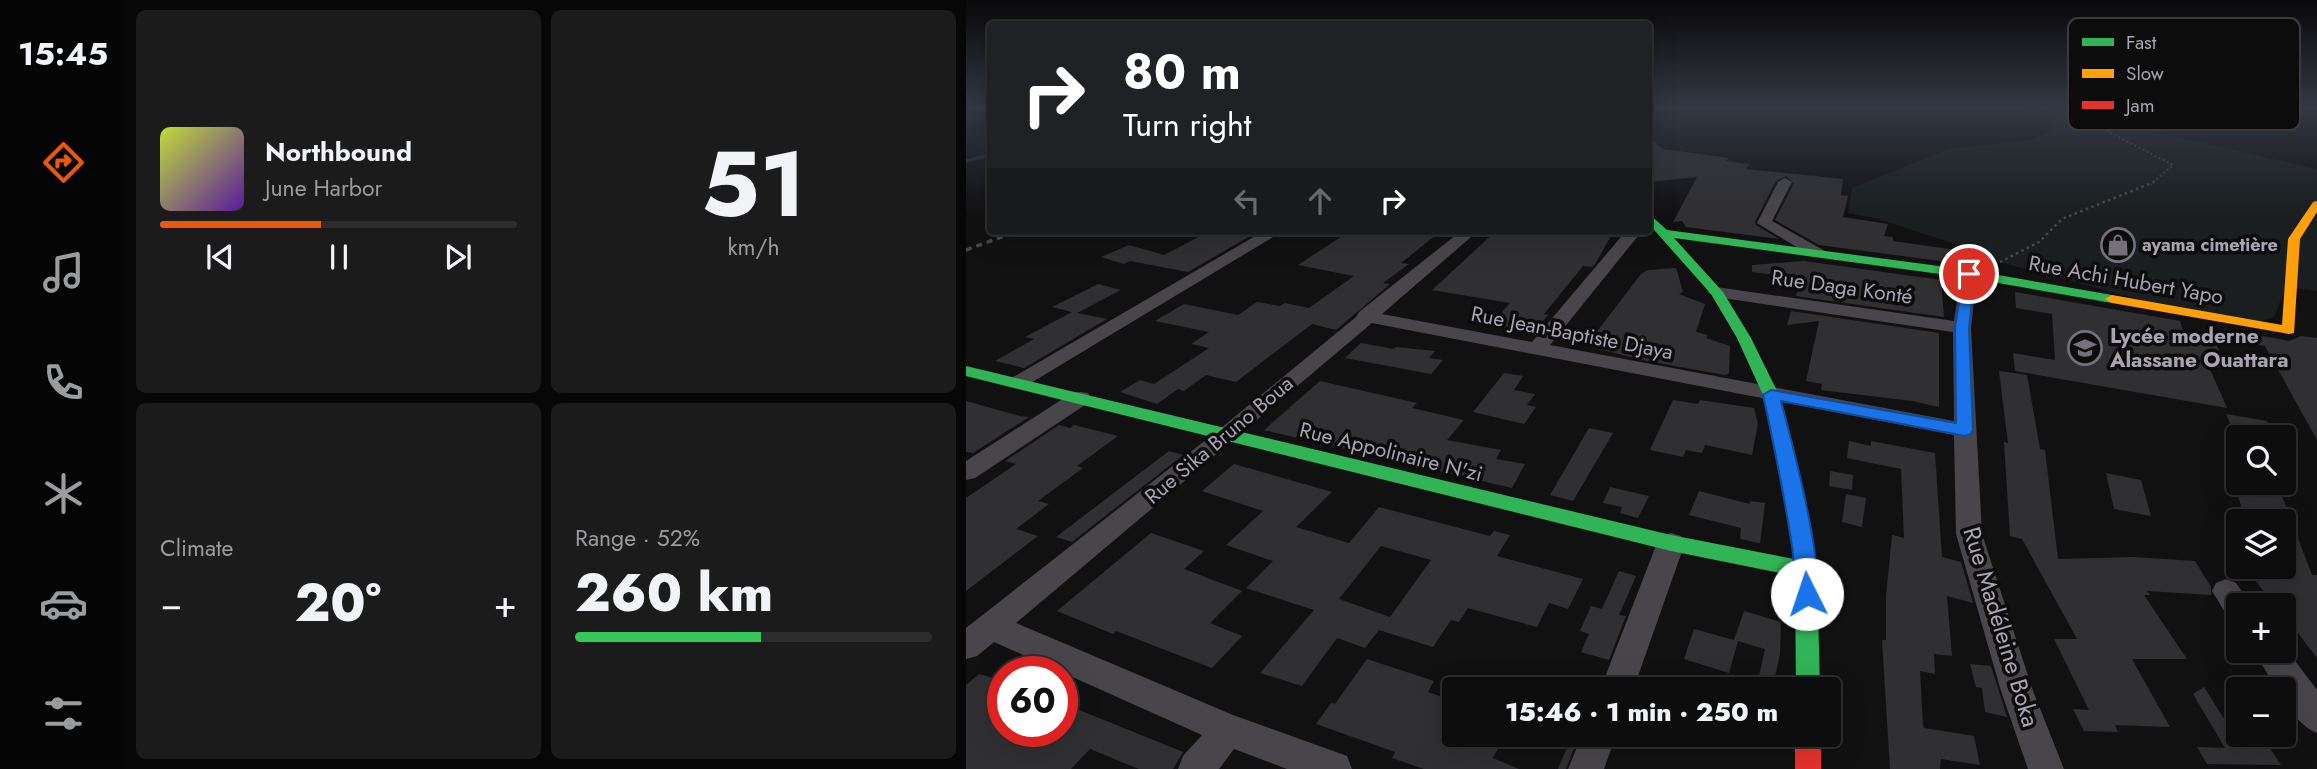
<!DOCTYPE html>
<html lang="en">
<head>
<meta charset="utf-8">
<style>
  :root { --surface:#0e0d0e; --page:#1c1b1c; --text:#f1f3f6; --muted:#9b9c9e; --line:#2e2d2e; --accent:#ea580c }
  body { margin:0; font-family:Jost,sans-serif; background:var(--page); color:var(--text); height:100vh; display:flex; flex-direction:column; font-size:26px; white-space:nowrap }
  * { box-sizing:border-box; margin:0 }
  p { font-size:23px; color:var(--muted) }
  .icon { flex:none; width:38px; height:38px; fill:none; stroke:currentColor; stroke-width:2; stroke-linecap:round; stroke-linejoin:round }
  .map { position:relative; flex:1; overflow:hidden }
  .panel { display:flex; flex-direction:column; gap:10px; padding:10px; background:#080708; width:840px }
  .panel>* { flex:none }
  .banner { position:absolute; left:21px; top:21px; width:665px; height:214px; border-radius:7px; box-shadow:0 7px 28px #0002,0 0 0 2px var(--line); background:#202124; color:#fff; overflow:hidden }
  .buttons { position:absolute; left:1260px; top:425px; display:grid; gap:14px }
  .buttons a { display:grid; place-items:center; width:70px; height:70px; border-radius:7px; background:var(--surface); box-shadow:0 7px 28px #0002,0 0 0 2px var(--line); font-size:35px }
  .speed { position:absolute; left:21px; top:656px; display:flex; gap:14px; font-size:35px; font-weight:700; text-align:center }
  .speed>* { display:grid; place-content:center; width:91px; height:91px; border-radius:50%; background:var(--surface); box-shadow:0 7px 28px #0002,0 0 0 2px var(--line); line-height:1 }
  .speed .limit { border:10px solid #d22; background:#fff; color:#111 }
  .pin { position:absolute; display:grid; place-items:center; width:60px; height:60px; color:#fff; margin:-30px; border:4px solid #fff; border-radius:50%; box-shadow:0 2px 7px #0007 }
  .me { position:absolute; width:77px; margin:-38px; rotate:356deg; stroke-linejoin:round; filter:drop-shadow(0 0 5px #0008) }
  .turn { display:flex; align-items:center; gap:24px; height:147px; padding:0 21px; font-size:32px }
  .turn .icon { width:91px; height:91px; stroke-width:2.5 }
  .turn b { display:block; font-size:49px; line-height:60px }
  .lanes { display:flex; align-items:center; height:66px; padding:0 21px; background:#0003; justify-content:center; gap:35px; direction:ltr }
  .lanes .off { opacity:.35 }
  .big { font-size:52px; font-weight:800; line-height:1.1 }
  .panel .card { flex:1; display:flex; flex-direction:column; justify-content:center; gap:10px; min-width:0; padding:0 24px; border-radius:10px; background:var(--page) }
  .panel .dial { align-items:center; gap:0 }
  .dial b { font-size:91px; line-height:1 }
  .song { display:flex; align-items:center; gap:21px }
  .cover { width:84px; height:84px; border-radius:10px; background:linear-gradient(135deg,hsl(70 70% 55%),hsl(270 70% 35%)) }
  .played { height:7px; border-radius:4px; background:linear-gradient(90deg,var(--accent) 45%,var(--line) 45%) }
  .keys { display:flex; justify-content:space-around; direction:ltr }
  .heat { display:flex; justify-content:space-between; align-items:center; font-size:38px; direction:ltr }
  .charge { height:10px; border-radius:5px; background:linear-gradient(90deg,#34c759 52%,var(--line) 0) }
  .panel .tiles { flex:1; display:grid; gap:10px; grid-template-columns:repeat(2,1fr) }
  .trip { position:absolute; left:476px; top:677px; width:399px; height:70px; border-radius:7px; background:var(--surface); box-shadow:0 7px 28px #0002,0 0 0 2px var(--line); font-weight:800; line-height:70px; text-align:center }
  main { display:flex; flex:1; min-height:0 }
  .dock { display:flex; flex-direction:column; width:126px; justify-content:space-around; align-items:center; background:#060506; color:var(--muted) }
  .dock .icon { width:49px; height:49px }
  .dock .selected { color:var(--accent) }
  .dock b { font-size:32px; color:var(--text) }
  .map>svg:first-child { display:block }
  .green { fill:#1a1e1e }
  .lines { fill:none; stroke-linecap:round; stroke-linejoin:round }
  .stream { stroke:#282732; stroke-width:3.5 }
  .building { fill:#302f32; fill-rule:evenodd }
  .path-far1 { stroke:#49474c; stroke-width:2; stroke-dasharray:2 2.5; stroke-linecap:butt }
  .path { stroke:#49474c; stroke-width:2.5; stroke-dasharray:2.5 3.5; stroke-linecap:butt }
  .street { fill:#48464a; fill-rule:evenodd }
  .fast { fill:#30b455; fill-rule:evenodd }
  .slow { fill:#ff9f0a; fill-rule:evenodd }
  .jam { fill:#e5322d; fill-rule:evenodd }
  .rail { stroke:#484649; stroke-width:3.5; stroke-dasharray:6 5; stroke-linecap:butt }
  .route { fill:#1a73e8; stroke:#114b97; stroke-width:2 }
  .labels { text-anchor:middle; stroke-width:7; stroke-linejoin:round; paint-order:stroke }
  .far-poi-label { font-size:18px; font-weight:bold; fill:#a8a4b2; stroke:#0d0c0d; text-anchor:start }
  .street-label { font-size:21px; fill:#a8a4b2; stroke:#0d0c0d }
  .poi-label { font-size:21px; font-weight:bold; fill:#a8a4b2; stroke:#0d0c0d; text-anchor:start }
  .near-street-label { font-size:24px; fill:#a8a4b2; stroke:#0d0c0d }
  .key { fill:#0d0c0d; stroke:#3c3a3f; stroke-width:2 }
  .key-label { font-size:19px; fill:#a8a4b2 }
</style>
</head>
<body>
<main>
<nav class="dock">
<b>15:45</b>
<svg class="icon selected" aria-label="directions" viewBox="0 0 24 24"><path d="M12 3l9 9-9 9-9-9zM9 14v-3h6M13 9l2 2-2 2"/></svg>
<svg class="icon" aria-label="music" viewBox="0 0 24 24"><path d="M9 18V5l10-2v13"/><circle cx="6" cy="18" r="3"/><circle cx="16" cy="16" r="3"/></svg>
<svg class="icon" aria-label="phone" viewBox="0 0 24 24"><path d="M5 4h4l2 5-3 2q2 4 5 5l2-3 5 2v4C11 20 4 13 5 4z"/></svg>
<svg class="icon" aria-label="climate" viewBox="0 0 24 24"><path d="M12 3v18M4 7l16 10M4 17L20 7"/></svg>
<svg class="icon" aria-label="car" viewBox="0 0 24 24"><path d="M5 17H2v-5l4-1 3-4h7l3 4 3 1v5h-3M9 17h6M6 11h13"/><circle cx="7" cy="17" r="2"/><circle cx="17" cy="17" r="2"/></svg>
<svg class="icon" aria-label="filters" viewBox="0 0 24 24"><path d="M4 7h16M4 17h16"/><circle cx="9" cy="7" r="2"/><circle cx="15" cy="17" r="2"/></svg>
</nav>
<section class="panel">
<div class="tiles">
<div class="card">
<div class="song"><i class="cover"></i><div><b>Northbound</b><p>June Harbor</p></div></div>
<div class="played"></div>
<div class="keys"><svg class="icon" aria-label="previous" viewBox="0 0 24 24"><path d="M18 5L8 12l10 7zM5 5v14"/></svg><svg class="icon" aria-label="pause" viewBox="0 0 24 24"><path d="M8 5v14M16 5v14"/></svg><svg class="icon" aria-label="next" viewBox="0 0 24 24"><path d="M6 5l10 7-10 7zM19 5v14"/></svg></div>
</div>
<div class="card dial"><b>51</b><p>km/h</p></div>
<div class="card"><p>Climate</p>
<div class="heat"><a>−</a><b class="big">20°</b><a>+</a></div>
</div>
<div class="card"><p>Range · 52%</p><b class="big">260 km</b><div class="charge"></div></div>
</div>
</section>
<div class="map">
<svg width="1351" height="769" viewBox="0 0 1351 769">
  <rect width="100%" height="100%" fill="#121112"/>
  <path class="green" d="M1047 107H1141L1167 127 1351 169V291L1320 287 1308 317 1294 321 1199 306 1025 260 1021 254 912 219 882 213 886 188 982 149 1065 140 1093 128Z"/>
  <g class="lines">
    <path class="stream" d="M0 161 24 155"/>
  </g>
  <g class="building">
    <path d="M682 137 697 149 763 158 760 161 783 164 780 169 877 179 875 195 882 196 877 217 922 224 918 236 927 237V241L997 251V264L853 245 809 220 828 183 820 176 810 181 789 222 790 225 813 239 720 227 716 221 707 222 731 177 682 182Z"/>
    <path d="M244 231 284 236 222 272 164 261 158 264 135 257 163 245 198 255Z"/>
    <path d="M384 231H475L435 263 443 264 417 283 424 284 370 330 346 324 270 382 240 375 218 391 212 389 191 404 154 392 174 380 188 384 243 348 225 344 243 332 189 321 218 304 272 315 291 302 314 306 319 303 343 308 388 276 332 265Z"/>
    <path d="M530 231H648L629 264 626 267 617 266 578 314 582 315 567 333 524 326 544 303 466 290Z"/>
    <path d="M838 261 975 280 978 317 830 296 835 278 786 272V265Z"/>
    <path d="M710 268 717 292 713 294 739 304 730 332 742 335 740 338 764 346 763 373 759 375 681 361 620 346 675 274 682 270Z"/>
    <path d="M132 284 155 290 111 313 141 319 58 368 29 361 68 339 59 337 106 312 86 307Z"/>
    <path d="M1049 292 1214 321 1218 333 1248 338 1258 364 1240 360 1261 408 1049 371 1047 353 1089 360 1086 314 1050 308Z"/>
    <path d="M825 311 973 333V407L946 401 855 390 856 384 840 381 853 321 821 325Z"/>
    <path d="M1258 329 1323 341 1335 336 1351 338V440L1299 346 1263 340Z"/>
    <path d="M395 343 428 349 430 347 469 351 463 358 477 360 465 374 379 358Z"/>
    <path d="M1033 371 1061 375 1074 449 1079 450 1092 559 1168 557 1229 561 1245 587V595L1181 591 1184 595H1178L1221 659H1166L1204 727 1149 725 1152 732 1118 731 1107 709 1123 710 1088 639H1111L1056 539 1044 536 1038 442 1042 443Z"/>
    <path d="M538 373 557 376 548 390 569 394 561 405 570 407 558 424 507 412Z"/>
    <path d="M354 381 451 403 446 408 498 420 481 440 535 450 530 459 559 464 546 488 298 430Z"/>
    <path d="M707 400 732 404 734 400 788 408 792 424 786 455 739 445 736 453 720 450 717 457 684 450Z"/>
    <path d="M0 401 54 416 63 417 7 453 0 452Z"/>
    <path d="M1260 414 1301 421 1310 438H1271Z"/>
    <path d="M93 425 104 428 108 425 152 436 111 466 117 468 72 501 83 504 50 529 72 536 0 591V498L50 464 39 461Z"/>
    <path d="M623 428 647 433 607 501 584 495Z"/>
    <path d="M883 441 905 446V441L969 453 976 557 995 562 1007 603 981 596 986 656 968 654 969 674 954 671 957 725 958 728 1008 736 1014 765 975 759 974 769H924L916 640H920V596L926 535 938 538 935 469 881 458Z"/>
    <path d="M203 451 217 455 106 542 90 537Z"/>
    <path d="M268 464 366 492 330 527 383 543 413 507 524 536 528 531 544 535 531 556 617 579 602 609 583 603 571 627 502 608 493 622 485 620 467 647 413 630 399 648 371 638 336 686 294 673 348 610 280 588 307 561 260 545 297 511 236 491ZM415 546 465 560 424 617 373 599Z"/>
    <path d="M864 471 887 475 886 490 863 486Z"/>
    <path d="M1140 473 1175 480 1185 516 1148 509Z"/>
    <path d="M1268 483H1311L1346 575H1351V658L1318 615V606H1309L1282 571 1318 572V522H1280Z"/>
    <path d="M644 487 683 496 672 518 654 513 656 507 637 503Z"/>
    <path d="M733 491 784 504V501L799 503 794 543 774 539 775 528 723 515Z"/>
    <path d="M880 494 900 498 896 527 876 522Z"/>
    <path d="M185 533 238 551 218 569 276 591 244 623 276 636 246 668 150 631 147 634 91 611Z"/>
    <path d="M653 571 670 576 653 615 660 616 643 660 615 652 623 634 614 631 625 606 636 609Z"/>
    <path d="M778 611 815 622 814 654 806 690 791 685 799 649 772 641 763 673 718 659 728 629 768 640Z"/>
    <path d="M401 659 468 681 462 692 488 701V735H539L527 758 553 769H458L426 758 429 752 350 724 365 703 369 704Z"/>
    <path d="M1004 664 1025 666 1041 717 1019 712 1016 688 1010 687Z"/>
    <path d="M13 674 37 681V732H96V703L217 752 207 769H173L124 749 105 769H0V685Z"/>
    <path d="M1238 687 1260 722 1272 723V735H1295L1315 765 1241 764 1231 747 1259 748 1227 694Z"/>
    <path d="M606 735H613L600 769H592Z"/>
  </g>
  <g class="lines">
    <g class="path-far1">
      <path d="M1073 107 1115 118 1207 165 1185 184"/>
      <path d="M1094 107 1107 114"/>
    </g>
    <path class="path" d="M1034 262 1073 242 1096 219 1188 182"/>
    <g class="street">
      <path d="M819 178 826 182 806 221 859 251 861 254 859 257H847L791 223 812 182Z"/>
      <path d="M298 231H317L58 387H44L41 383 44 379Z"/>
      <path d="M495 231H512L416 314 566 342 660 231H676L584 345 988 421 987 332 750 297 741 292 750 287 988 321 995 274 1003 269 1009 270 1011 274 1005 328 1016 534 1067 691 1098 769H1062L1035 691 990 534 988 435 406 323 50 623 267 715 381 756 386 769H321L268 749 253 769H212L217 756 236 735 28 642 11 656 0 659V628L255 428 390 317 393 312Z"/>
      <path d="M114 392 122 393 125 398 122 403 9 478 0 480V461L106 393Z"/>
      <path d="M705 533 715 536 719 543 667 690H634L691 543 695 536Z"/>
      <path d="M1260 579 1270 583 1286 606H1272V620L1262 617 1246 591 1250 583Z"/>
      <path d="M1318 646 1351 690V733C1336 727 1318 707 1318 690H1312L1287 651H1318Z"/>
      <path d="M616 735H650L638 769H602Z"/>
    </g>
    <path class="fast" d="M682 213 701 230 1003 270 1146 295 1153 299 1146 303 1003 278 708 238 757 292 785 338 813 395 833 473 851 570 854 690H830L829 576 705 551 0 376V366L705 535 828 559 815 473 797 395 771 338 745 294 682 223Z"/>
    <path class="slow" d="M1351 201V212L1334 239 1328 333 1323 334 1146 303 1139 299 1146 295 1316 325 1322 239 1347 202Z"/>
    <rect class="jam" x="829" y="735" width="26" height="34"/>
    <path class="rail" d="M0 250 52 231"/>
  </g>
  <linearGradient id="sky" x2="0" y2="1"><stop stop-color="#0a090a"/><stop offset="0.5" stop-color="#333844"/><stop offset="1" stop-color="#333844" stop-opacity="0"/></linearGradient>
  <rect width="1351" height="215" fill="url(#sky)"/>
  <path class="route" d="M1003 270 1009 274 1003 328 1007 430 1005 434 999 436 815 401C824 435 862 574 848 600L841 603 833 600C826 586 829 562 826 546 818 495 808 445 797 395L805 390 990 423 989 328 997 274Z"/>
  <defs>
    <g id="shop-ring" transform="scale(1.75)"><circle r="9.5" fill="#0d0c0d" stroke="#74717a" stroke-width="1.5"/><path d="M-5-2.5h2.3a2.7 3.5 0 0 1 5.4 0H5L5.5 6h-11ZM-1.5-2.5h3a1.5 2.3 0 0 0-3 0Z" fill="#74717a"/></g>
    <g id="school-ring" transform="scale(1.75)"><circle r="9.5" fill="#0d0c0d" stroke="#74717a" stroke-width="1.5"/><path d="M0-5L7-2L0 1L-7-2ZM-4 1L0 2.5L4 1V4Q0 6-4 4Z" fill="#74717a"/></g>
  </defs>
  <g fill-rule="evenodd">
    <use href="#shop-ring" x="1152" y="245"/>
    <use href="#school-ring" x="1119" y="348"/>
  </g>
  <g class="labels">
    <g class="far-poi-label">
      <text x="1176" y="251">ayama cimetière</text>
    </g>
    <g class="street-label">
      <text transform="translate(1160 280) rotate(10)" y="7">Rue Achi Hubert Yapo</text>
      <text transform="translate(876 287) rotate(8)" y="7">Rue Daga Konté</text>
      <text transform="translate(606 333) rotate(11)" y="7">Rue Jean-Baptiste Djaya</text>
      <text transform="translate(253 440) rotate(-40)" y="7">Rue Sika Bruno Boua</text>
      <text transform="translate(425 452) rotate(14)" y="7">Rue Appolinaire N'zi</text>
    </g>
    <g class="poi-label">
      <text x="1144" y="343">Lycée moderne<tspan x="1144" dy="24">Alassane Ouattara</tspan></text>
    </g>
    <g class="near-street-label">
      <text transform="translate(1035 627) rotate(73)" y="8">Rue Madéleine Boka</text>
    </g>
  </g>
  <rect x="1102" y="18" width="232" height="112" rx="10" class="key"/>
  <rect x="1116" y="38" width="32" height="8" fill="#30b455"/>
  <rect x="1116" y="69" width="32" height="9" fill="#ff9f0a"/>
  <rect x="1116" y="101" width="32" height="8" fill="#e5322d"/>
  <g class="key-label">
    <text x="1160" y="49">Fast</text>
    <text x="1160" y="80">Slow</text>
    <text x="1160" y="112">Jam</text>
  </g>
</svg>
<div class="buttons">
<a><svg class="icon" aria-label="search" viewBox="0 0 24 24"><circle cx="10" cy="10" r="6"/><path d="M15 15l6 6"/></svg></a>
<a><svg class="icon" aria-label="layers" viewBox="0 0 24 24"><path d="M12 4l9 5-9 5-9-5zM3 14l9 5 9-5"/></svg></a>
<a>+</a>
<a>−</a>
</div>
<div class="speed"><div class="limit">60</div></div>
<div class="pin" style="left:1003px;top:274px;background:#d93025"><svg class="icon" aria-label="arrive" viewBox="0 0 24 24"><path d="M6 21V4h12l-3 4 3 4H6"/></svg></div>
<svg class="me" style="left:841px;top:594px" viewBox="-20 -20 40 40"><circle r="19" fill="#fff"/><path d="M0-13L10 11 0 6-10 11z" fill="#1a73e8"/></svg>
<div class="trip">15:46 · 1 min · 250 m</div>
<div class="banner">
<div class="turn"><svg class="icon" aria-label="right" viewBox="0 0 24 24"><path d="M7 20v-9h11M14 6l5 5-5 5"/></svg><div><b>80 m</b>Turn right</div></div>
<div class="lanes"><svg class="icon off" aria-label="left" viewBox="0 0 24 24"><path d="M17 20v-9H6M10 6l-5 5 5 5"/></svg><svg class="icon off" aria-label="ahead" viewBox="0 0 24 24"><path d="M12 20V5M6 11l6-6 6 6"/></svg><svg class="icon" aria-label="right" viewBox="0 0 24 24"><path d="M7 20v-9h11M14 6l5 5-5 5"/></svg></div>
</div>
</div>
</main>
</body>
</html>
